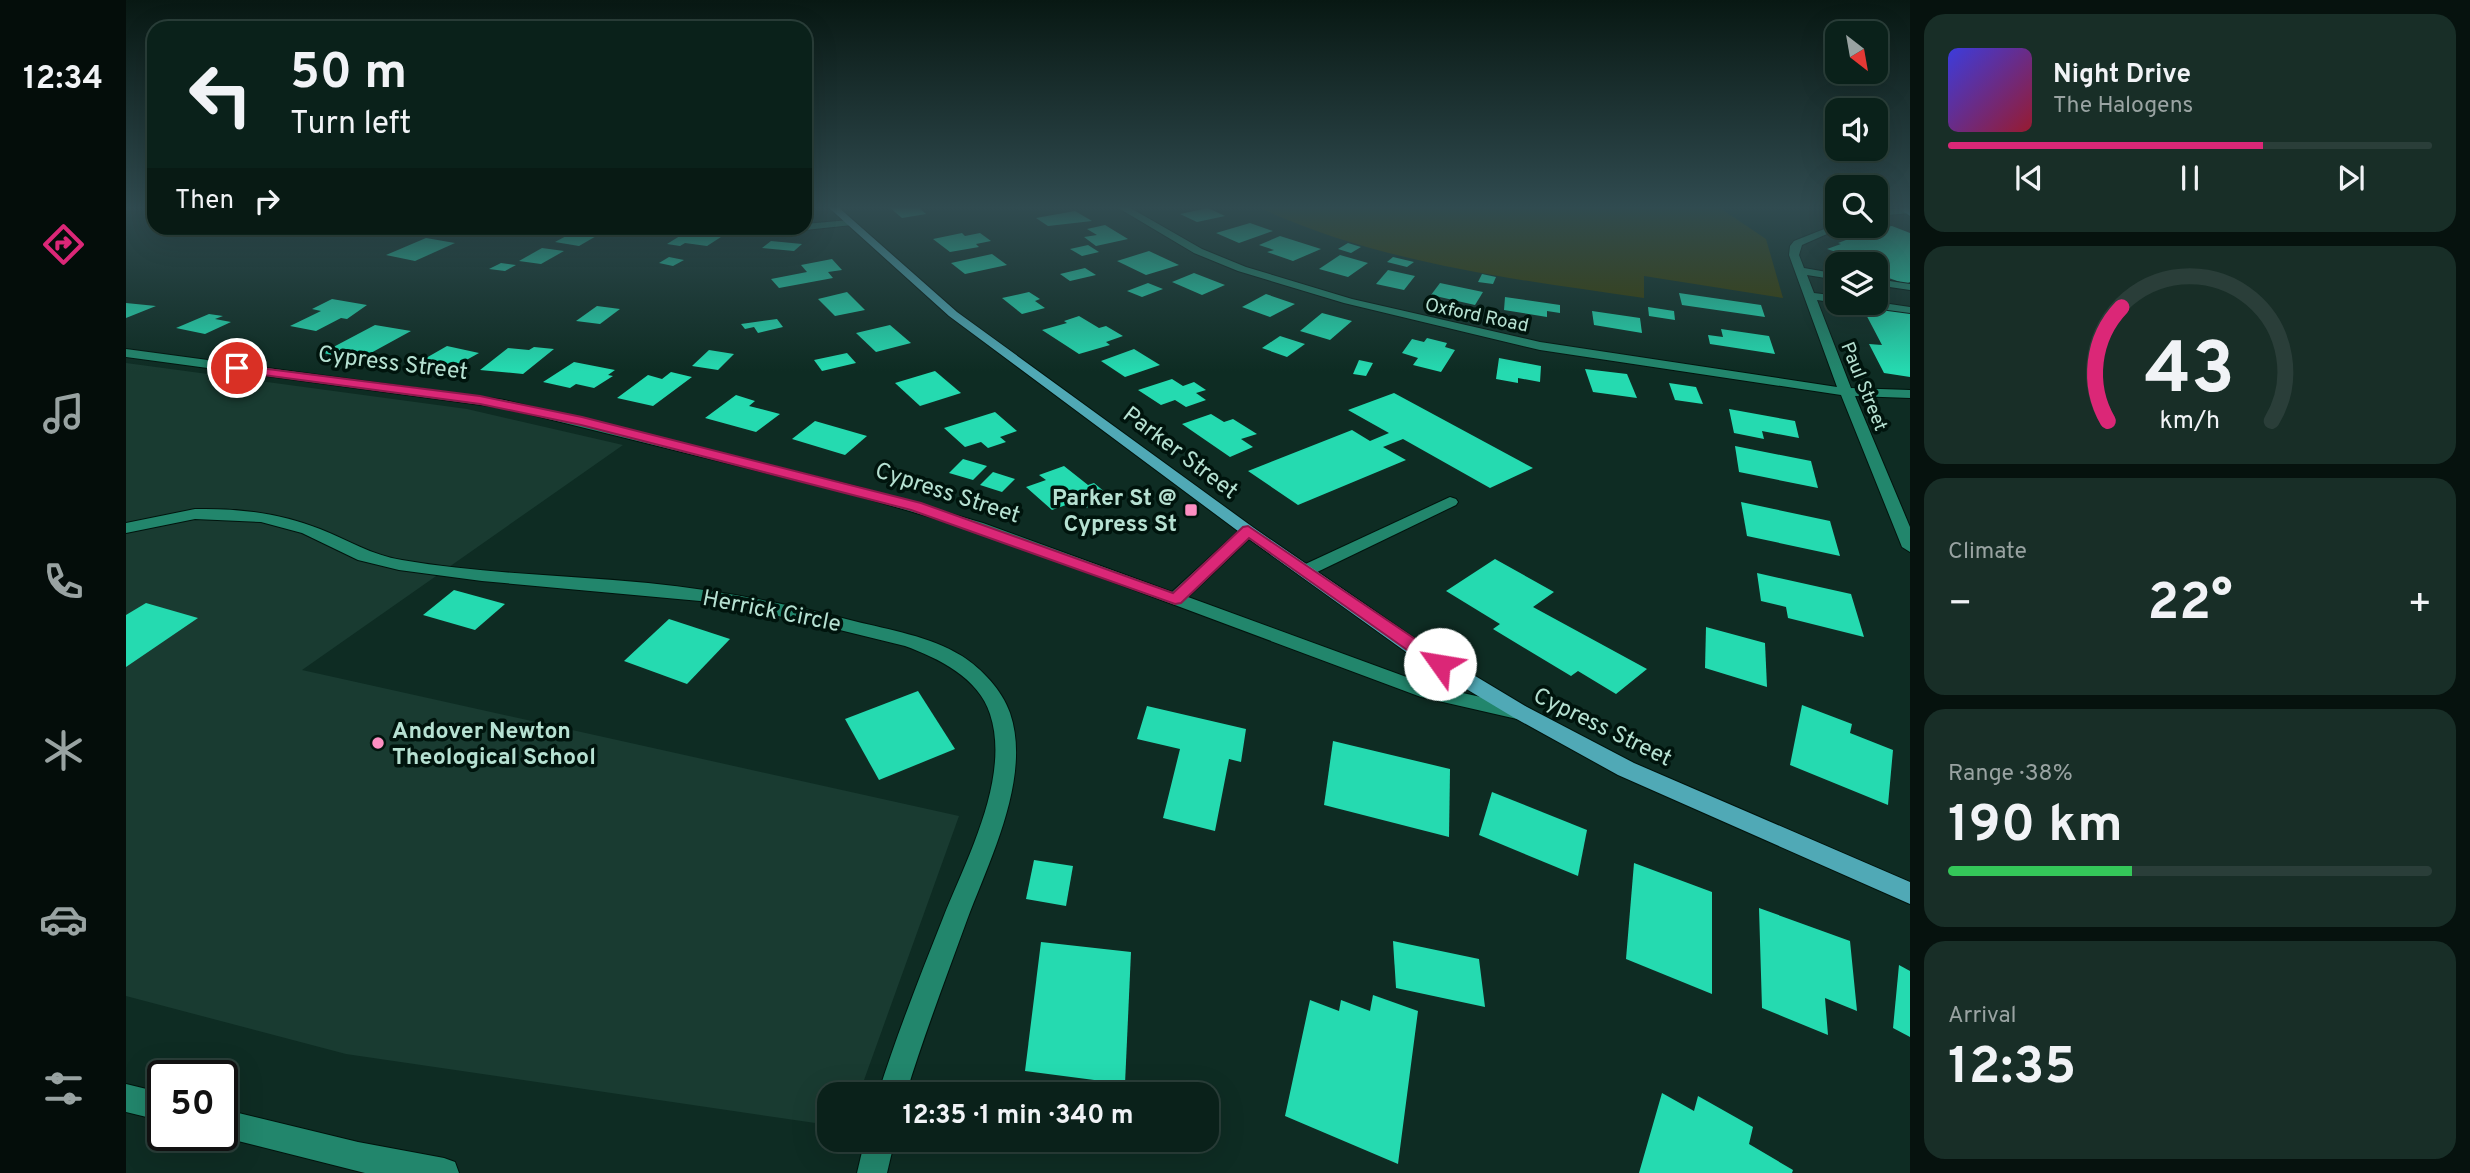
<!DOCTYPE html>
<html lang="en">
<head>
<meta charset="utf-8">
<style>
  :root { --surface:#0a211a; --page:#182e27; --text:#f1f3f6; --muted:#99a3a2; --line:#2a3e39; --accent:#db2777 }
  body { margin:0; font-family:Overpass,sans-serif; background:var(--page); color:var(--text); height:100vh; display:flex; flex-direction:column; font-size:26px; white-space:nowrap }
  * { box-sizing:border-box; margin:0 }
  p { font-size:23px; color:var(--muted) }
  .icon { flex:none; width:38px; height:38px; fill:none; stroke:currentColor; stroke-width:2; stroke-linecap:round; stroke-linejoin:round }
  .map { position:relative; flex:1; overflow:hidden }
  .drawer { display:flex; flex-direction:column; gap:14px; padding:14px; background:#06120e; width:560px }
  .drawer>* { flex:none }
  .banner { position:absolute; left:21px; top:21px; width:665px; height:214px; border-radius:21px; box-shadow:0 7px 28px #0002,0 0 0 2px var(--line); background:#0a211a; color:var(--text); overflow:hidden }
  .needle { width:46px; rotate:149deg }
  .fabs { position:absolute; left:1699px; top:21px; display:grid; gap:14px }
  .fabs a { display:grid; place-items:center; width:63px; height:63px; border-radius:14px; background:var(--surface); box-shadow:0 7px 28px #0002,0 0 0 2px var(--line); font-size:35px }
  .speed { position:absolute; left:21px; top:1060px; display:flex; gap:14px; font-size:35px; font-weight:700; text-align:center }
  .speed>* { display:grid; place-content:center; width:91px; height:91px; border-radius:50%; background:var(--surface); box-shadow:0 7px 28px #0002,0 0 0 2px var(--line); line-height:1 }
  .speed .limit { border:4px solid #111; border-radius:10px; background:#fff; color:#111 }
  .pin { position:absolute; display:grid; place-items:center; width:60px; height:60px; color:#fff; margin:-30px; border:4px solid #fff; border-radius:50%; box-shadow:0 2px 7px #0007 }
  .me { position:absolute; width:77px; margin:-38px; rotate:302deg; stroke-linejoin:round; filter:drop-shadow(0 0 5px #0008) }
  .turn { display:flex; align-items:center; gap:24px; height:147px; padding:0 28px; font-size:32px }
  .turn .icon { width:91px; height:91px; stroke-width:2.5 }
  .turn b { display:block; font-size:49px; line-height:60px }
  .then { display:flex; align-items:center; height:66px; padding:0 28px; background:#0003; gap:14px; font-size:26px }
  .big { font-size:52px; font-weight:700; line-height:1.1 }
  .drawer .tile { flex:1; display:flex; flex-direction:column; justify-content:center; gap:10px; min-width:0; padding:0 24px; border-radius:21px; background:var(--page) }
  .drawer .dial { align-items:center; gap:0 }
  .dial svg { height:182px; overflow:visible; fill:none; stroke:var(--line); stroke-width:7; stroke-linecap:round; text-anchor:middle }
  .dial text { fill:var(--text); stroke:none }
  .song { display:flex; align-items:center; gap:21px }
  .cover { width:84px; height:84px; border-radius:10px; background:linear-gradient(135deg,hsl(240 70% 55%),hsl(350 70% 35%)) }
  .played { height:7px; border-radius:4px; background:linear-gradient(90deg,var(--accent) 65%,var(--line) 65%) }
  .keys { display:flex; justify-content:space-around; direction:ltr }
  .heat { display:flex; justify-content:space-between; align-items:center; font-size:38px; direction:ltr }
  .charge { height:10px; border-radius:5px; background:linear-gradient(90deg,#34c759 38%,var(--line) 0) }
  .trip { position:absolute; left:691px; top:1082px; width:402px; height:70px; border-radius:21px; background:var(--surface); box-shadow:0 7px 28px #0002,0 0 0 2px var(--line); font-weight:700; line-height:70px; text-align:center }
  main { display:flex; flex:1; min-height:0 }
  .tabs { display:flex; flex-direction:column; width:126px; justify-content:space-around; align-items:center; background:#040d0a; color:var(--muted) }
  .tabs .icon { width:49px; height:49px }
  .tabs .on { color:var(--accent) }
  .tabs b { font-size:32px; color:var(--text) }
  .map>svg:first-child { display:block }
  .built { fill:#193b31 }
  .green { fill:#3b3d00 }
  .building { fill:#25dab0 }
  .lines { fill:none; stroke-linecap:round; stroke-linejoin:round }
  .minor-casing { stroke:#00140d; stroke-width:2 }
  .major-casing { stroke:#00140d; stroke-width:2 }
  .minor { fill:#22866c; fill-rule:evenodd }
  .major { fill:#50a9b6; fill-rule:evenodd }
  .route { fill:#db2777; stroke:#8e194d; stroke-width:2 }
  .poi-dot { fill:#fc8fc2; stroke:#00140d; stroke-width:2.5 }
  .labels { text-anchor:middle; stroke-width:7; stroke-linejoin:round; paint-order:stroke }
  .far-street-label { font-size:19px; fill:#b6e1d2; stroke:#00140d }
  .street-label { font-size:23px; fill:#b6e1d2; stroke:#00140d }
  .poi-label { font-size:23px; font-weight:bold; fill:#b6e1d2; stroke:#00140d; text-anchor:end }
</style>
</head>
<body>
<main>
<nav class="tabs">
<b>12:34</b>
<svg class="icon on" aria-label="directions" viewBox="0 0 24 24"><path d="M12 3l9 9-9 9-9-9zM9 14v-3h6M13 9l2 2-2 2"/></svg>
<svg class="icon" aria-label="music" viewBox="0 0 24 24"><path d="M9 18V5l10-2v13"/><circle cx="6" cy="18" r="3"/><circle cx="16" cy="16" r="3"/></svg>
<svg class="icon" aria-label="phone" viewBox="0 0 24 24"><path d="M5 4h4l2 5-3 2q2 4 5 5l2-3 5 2v4C11 20 4 13 5 4z"/></svg>
<svg class="icon" aria-label="climate" viewBox="0 0 24 24"><path d="M12 3v18M4 7l16 10M4 17L20 7"/></svg>
<svg class="icon" aria-label="car" viewBox="0 0 24 24"><path d="M5 17H2v-5l4-1 3-4h7l3 4 3 1v5h-3M9 17h6M6 11h13"/><circle cx="7" cy="17" r="2"/><circle cx="17" cy="17" r="2"/></svg>
<svg class="icon" aria-label="filters" viewBox="0 0 24 24"><path d="M4 7h16M4 17h16"/><circle cx="9" cy="7" r="2"/><circle cx="15" cy="17" r="2"/></svg>
</nav>
<div class="map">
<svg width="1784" height="1173" viewBox="0 0 1784 1173">
  <rect width="100%" height="100%" fill="#0e2c23"/>
  <path class="built" d="M0 363 341 409 497 445 176 670 833 816 733 1094H704L703 1125 220 1054 0 996Z"/>
  <path class="green" d="M1130 206H1591L1640 239 1657 298 1518 276V298C1387 279 1251 263 1130 206Z"/>
  <g class="building">
    <path d="M762 206H791L800 214 776 218Z"/>
    <path d="M1082 208 1099 216 1071 222 1054 214Z"/>
    <path d="M949 211 966 221 922 226 910 218Z"/>
    <path d="M1124 223 1147 231 1113 243 1090 233Z"/>
    <path d="M979 225 1002 239 970 246 958 237 971 235 961 229Z"/>
    <path d="M1766 226 1784 233V282L1780 284 1754 275 1750 277V264L1712 266 1703 263 1708 261 1702 259 1716 254 1701 249 1715 244 1712 243 1752 228Z"/>
    <path d="M455 228 479 231 453 246 429 242Z"/>
    <path d="M568 233 595 237 581 246 559 243 554 246 541 244 557 234Z"/>
    <path d="M836 233 839 236 854 233 865 241 850 244 853 247 824 252 807 239Z"/>
    <path d="M1154 236 1195 249 1167 261 1141 252 1148 250 1133 245Z"/>
    <path d="M300 238 329 243 289 261 260 255Z"/>
    <path d="M645 241 676 244 668 251 636 248Z"/>
    <path d="M1222 243 1235 247 1225 253 1212 249Z"/>
    <path d="M962 245 973 252 956 256 944 249Z"/>
    <path d="M416 248 438 251 415 264 393 261Z"/>
    <path d="M1023 251 1053 265 1020 275 991 261Z"/>
    <path d="M866 254 881 265 839 274 825 263Z"/>
    <path d="M1214 255 1242 263 1222 277 1193 269Z"/>
    <path d="M543 257 558 260 547 266 533 263Z"/>
    <path d="M1267 257 1288 262 1281 267 1261 262Z"/>
    <path d="M706 259 716 270 702 272 707 278 653 288 645 279 681 272 675 265Z"/>
    <path d="M375 263 390 265 379 271 363 269Z"/>
    <path d="M959 268 970 275 944 281 934 274Z"/>
    <path d="M1262 270 1289 276 1278 290 1250 284Z"/>
    <path d="M1068 273 1099 285 1076 295 1046 282Z"/>
    <path d="M1356 274 1370 277 1367 284 1352 282Z"/>
    <path d="M1022 283 1037 289 1016 297 1001 291Z"/>
    <path d="M1314 283 1357 292 1349 305 1305 295Z"/>
    <path d="M721 292 739 310 709 316 692 299Z"/>
    <path d="M903 292 914 299 909 301 919 308 896 314 876 298Z"/>
    <path d="M1553 293 1635 305 1639 317 1556 305Z"/>
    <path d="M1140 294 1169 304 1144 317 1116 307Z"/>
    <path d="M1379 297 1434 305V313L1421 311V317L1378 310Z"/>
    <path d="M206 299 241 305 221 319 215 318 190 331 164 326 195 311 186 309Z"/>
    <path d="M0 303 30 306 0 318Z"/>
    <path d="M1735 305 1784 312V377L1758 373 1743 344 1756 345Z"/>
    <path d="M471 306 494 309 474 324 450 321Z"/>
    <path d="M1522 307 1548 311 1549 320 1523 316Z"/>
    <path d="M1466 311 1514 318 1516 333 1468 325Z"/>
    <path d="M1196 313 1226 321 1204 340 1174 331Z"/>
    <path d="M83 314 97 316 89 319 105 322 79 334 50 328Z"/>
    <path d="M953 316 973 328 980 326 997 336 980 342 984 345 953 354 916 330 941 323 938 321Z"/>
    <path d="M651 319 657 327 632 333 628 327 619 329 615 324Z"/>
    <path d="M249 325 285 331 243 354 228 352 218 357 196 353Z"/>
    <path d="M764 325 785 343 750 352 730 333Z"/>
    <path d="M1595 329 1643 336 1649 354 1584 344 1582 335 1597 337Z"/>
    <path d="M1154 336 1179 344 1161 357 1136 348Z"/>
    <path d="M1301 338 1321 343 1319 347 1329 350 1315 372 1287 365 1292 358 1276 353 1286 339 1298 342Z"/>
    <path d="M321 346 353 353 326 368 293 362Z"/>
    <path d="M408 347 428 349 397 374 354 370 382 348 403 350Z"/>
    <path d="M1008 349 1034 365 999 377 975 361Z"/>
    <path d="M583 350 608 354 592 370 566 366Z"/>
    <path d="M721 353 730 363 696 371 688 360Z"/>
    <path d="M1373 358 1415 366 1414 382 1392 378V383L1370 379Z"/>
    <path d="M1233 360 1247 363 1240 376 1227 374Z"/>
    <path d="M448 362 489 370 482 375 487 376 468 388 450 384 444 388 417 382Z"/>
    <path d="M1459 369 1501 374 1511 398 1467 392Z"/>
    <path d="M809 371 835 393 794 406 769 383Z"/>
    <path d="M545 372 566 377 527 406 491 398 522 375 536 379Z"/>
    <path d="M1046 379 1057 386 1068 382 1080 390 1070 393 1080 400 1060 407 1049 400 1035 405 1012 390Z"/>
    <path d="M1543 383 1570 387 1577 404 1549 400Z"/>
    <path d="M1268 393 1407 468 1364 488 1277 439 1257 447 1280 460 1172 505 1122 471 1226 430 1244 441 1263 433 1222 410Z"/>
    <path d="M610 395 629 401 623 406 654 414 630 432 579 418Z"/>
    <path d="M1603 409 1669 421 1673 438 1636 431 1638 439 1608 433Z"/>
    <path d="M869 412 891 431 874 437 880 442 862 448 855 442 839 447 818 428Z"/>
    <path d="M1085 414 1098 422 1107 419 1131 434 1115 439 1127 447 1104 457 1056 424Z"/>
    <path d="M689 421 741 436 719 455 666 439Z"/>
    <path d="M1609 446 1685 461 1692 488 1613 472Z"/>
    <path d="M837 459 861 466 847 480 823 473Z"/>
    <path d="M938 466 962 485 968 483 986 498 960 508 951 501 926 510 900 487 920 480 913 475Z"/>
    <path d="M867 472 889 479 876 492 854 485Z"/>
    <path d="M1615 502 1704 521 1714 556 1621 536Z"/>
    <path d="M1369 559 1428 592 1407 607 1521 669 1490 694 1452 671 1445 676 1367 629 1374 624 1320 591Z"/>
    <path d="M1631 573 1725 594 1738 637 1662 618 1660 607 1635 601Z"/>
    <path d="M328 590 379 604 349 630 297 615Z"/>
    <path d="M20 603 72 618 0 667V615Z"/>
    <path d="M543 619 604 639 561 684 498 661Z"/>
    <path d="M1580 627 1639 643 1641 687 1579 668Z"/>
    <path d="M792 691 829 749 753 780 719 719Z"/>
    <path d="M1676 705 1726 724 1724 733 1767 750 1762 805 1664 765Z"/>
    <path d="M1021 706 1120 729 1115 762 1103 759 1089 831 1037 818 1054 749 1011 739Z"/>
    <path d="M1207 741 1324 769 1323 837 1198 805Z"/>
    <path d="M1366 792 1461 830 1452 876 1353 835Z"/>
    <path d="M908 860 947 866 940 906 900 899Z"/>
    <path d="M1508 863 1586 892V994L1500 959Z"/>
    <path d="M1633 908 1724 941 1731 1011 1699 998 1702 1035 1636 1008Z"/>
    <path d="M1267 941 1353 959 1359 1007 1270 988Z"/>
    <path d="M915 942 1005 952 999 1084 899 1071Z"/>
    <path d="M1773 965 1784 971V1037L1767 1028Z"/>
    <path d="M1247 995 1292 1011 1272 1164 1159 1116 1184 1000 1213 1011 1215 1000 1244 1011Z"/>
    <path d="M1536 1093 1568 1111 1572 1096 1627 1127 1623 1144 1667 1170 1666 1173H1513Z"/>
  </g>
  <g class="lines">
    <g class="minor-casing">
      <g id="minor">
        <path d="M989 206H1001L1076 249 1120 267 1226 299 1414 342 1711 387 1663 255 1664 246 1668 241 1711 224 1719 226 1676 245 1673 255 1678 268 1712 274V280L1681 275 1688 293 1712 296V303H1715H1712L1691 300 1725 388 1784 390V398L1729 396 1784 527V552L1776 547 1715 395 1414 350 1218 303 1112 271 1068 253Z"/>
        <path d="M1782 208 1784 213 1750 216V210Z"/>
        <path d="M723 220 726 221V225L679 230 674 228H679V224Z"/>
        <path d="M1750 279 1784 284V290L1750 285Z"/>
        <path d="M1750 302 1784 307V313L1732 306 1726 303Z"/>
        <path d="M0 349 378 400 732 487 857 523 1046 592 1116 528H1128L1130 531 1128 534 1062 597 1305 686 1391 705 1398 707 1401 712 1398 717 1391 719 1295 697 845 529 722 493 378 408 0 357Z"/>
        <path d="M1324 497 1330 499 1332 502 1330 505 1185 575 1179 576 1170 571 1173 567Z"/>
        <path d="M69 509C111 508 154 513 194 529 222 540 245 555 276 560 357 574 440 575 522 583 591 590 660 603 728 621 764 630 803 636 836 656 856 669 876 690 884 713 906 777 863 861 841 920 820 978 798 1035 780 1094H752C771 1034 794 976 817 918 840 860 885 777 864 714 853 678 812 658 779 646L673 620 574 601 356 581 273 570 232 560 176 533 135 522 69 519 0 533V523Z"/>
        <path d="M0 1084 37 1093V1121L0 1112Z"/>
        <path d="M96 1109 232 1142 318 1158 329 1162 333 1173H239L96 1137 92 1136H96Z"/>
        <path d="M739 1139H769L761 1173H731Z"/>
      </g>
    </g>
    <g class="major-casing">
      <g id="major">
        <path d="M701 206H711L831 312 1128 528 1301 647 1401 707 1508 763 1784 882V904L1492 775 1387 717 1287 657 1116 534 823 316Z"/>
        <path d="M1770 206 1784 209V216Z"/>
      </g>
    </g>
    <use href="#minor" class="minor"/>
    <use href="#major" class="major"/>
  </g>
  <linearGradient id="sky" x2="0" y2="1"><stop stop-color="#081813"/><stop offset="0.56" stop-color="#304b50"/><stop offset="1" stop-color="#304b50" stop-opacity="0"/></linearGradient>
  <rect width="1784" height="371" fill="url(#sky)"/>
  <path class="route" d="M111 365 354 396 456 417 795 503 1047 593 1117 527 1122 526 1320 660 1323 664 1314 670 1308 669 1123 538 1055 603 1049 604 785 510 455 425 354 404 107 371 105 368Z"/>
  <g class="poi-dot">
    <rect x="1058" y="503" width="14" height="14" rx="3.5"/>
    <circle cx="252" cy="743" r="7"/>
  </g>
  <g class="labels">
    <g class="far-street-label">
      <text transform="translate(1351 314) rotate(12)" y="7">Oxford Road</text>
      <text transform="translate(1739 386) rotate(68)" y="7">Paul Street</text>
    </g>
    <g class="street-label">
      <text transform="translate(267 362) rotate(7)" y="8">Cypress Street</text>
      <text transform="translate(1055 452) rotate(37)" y="8">Parker Street</text>
      <text transform="translate(822 492) rotate(18)" y="8">Cypress Street</text>
      <text transform="translate(646 610) rotate(11)" y="8">Herrick Circle</text>
      <text transform="translate(1477 726) rotate(26)" y="8">Cypress Street</text>
    </g>
    <g class="poi-label">
      <text x="1051" y="505">Parker St @<tspan x="1051" dy="26">Cypress St</tspan></text>
      <text x="266" y="738" text-anchor="start">Andover Newton<tspan x="266" dy="26">Theological School</tspan></text>
    </g>
  </g>
</svg>
<div class="fabs">
<a><svg class="needle" viewBox="-14 -14 28 28"><path d="M0-13l5 13h-10z" fill="#e53935"/><path d="M0 13l5-13h-10z" fill="#99a3a2"/></svg></a>
<a><svg class="icon" aria-label="sound" viewBox="0 0 24 24"><path d="M4 9h4l5-4v14l-5-4H4zM17 9q2 3 0 6"/></svg></a>
<a><svg class="icon" aria-label="search" viewBox="0 0 24 24"><circle cx="10" cy="10" r="6"/><path d="M15 15l6 6"/></svg></a>
<a><svg class="icon" aria-label="layers" viewBox="0 0 24 24"><path d="M12 4l9 5-9 5-9-5zM3 14l9 5 9-5"/></svg></a>
</div>
<div class="speed"><div class="limit">50</div></div>
<div class="pin" style="left:111px;top:368px;background:#d93025"><svg class="icon" aria-label="arrive" viewBox="0 0 24 24"><path d="M6 21V4h12l-3 4 3 4H6"/></svg></div>
<svg class="me" style="left:1314px;top:664px" viewBox="-20 -20 40 40"><circle r="19" fill="#fff"/><path d="M0-13L10 11 0 6-10 11z" fill="#db2777"/></svg>
<div class="trip">12:35 · 1 min · 340 m</div>
<div class="banner">
<div class="turn"><svg class="icon" aria-label="left" viewBox="0 0 24 24"><path d="M17 20v-9H6M10 6l-5 5 5 5"/></svg><div><b>50 m</b>Turn left</div></div>
<div class="then">Then<svg class="icon" aria-label="right" viewBox="0 0 24 24"><path d="M7 20v-9h11M14 6l5 5-5 5"/></svg></div>
</div>
</div>
<section class="drawer">
<div class="tile">
<div class="song"><i class="cover"></i><div><b>Night Drive</b><p>The Halogens</p></div></div>
<div class="played"></div>
<div class="keys"><svg class="icon" aria-label="previous" viewBox="0 0 24 24"><path d="M18 5L8 12l10 7zM5 5v14"/></svg><svg class="icon" aria-label="pause" viewBox="0 0 24 24"><path d="M8 5v14M16 5v14"/></svg><svg class="icon" aria-label="next" viewBox="0 0 24 24"><path d="M6 5l10 7-10 7zM19 5v14"/></svg></div>
</div>
<div class="tile dial"><svg viewBox="0 0 100 80">
<path d="M14 69A42 42 0 1 1 86 69"/>
<path d="M14 69A42 42 0 0 1 20 19" stroke="#db2777"/>
<text x="50" y="56" font-size="32" font-weight="700">43</text>
<text x="50" y="72" font-size="11">km/h</text>
</svg></div>
<div class="tile"><p>Climate</p>
<div class="heat"><a>−</a><b class="big">22°</b><a>+</a></div>
</div>
<div class="tile"><p>Range · 38%</p><b class="big">190 km</b><div class="charge"></div></div>
<div class="tile"><p>Arrival</p><b class="big">12:35</b></div>
</section>
</main>
</body>
</html>
